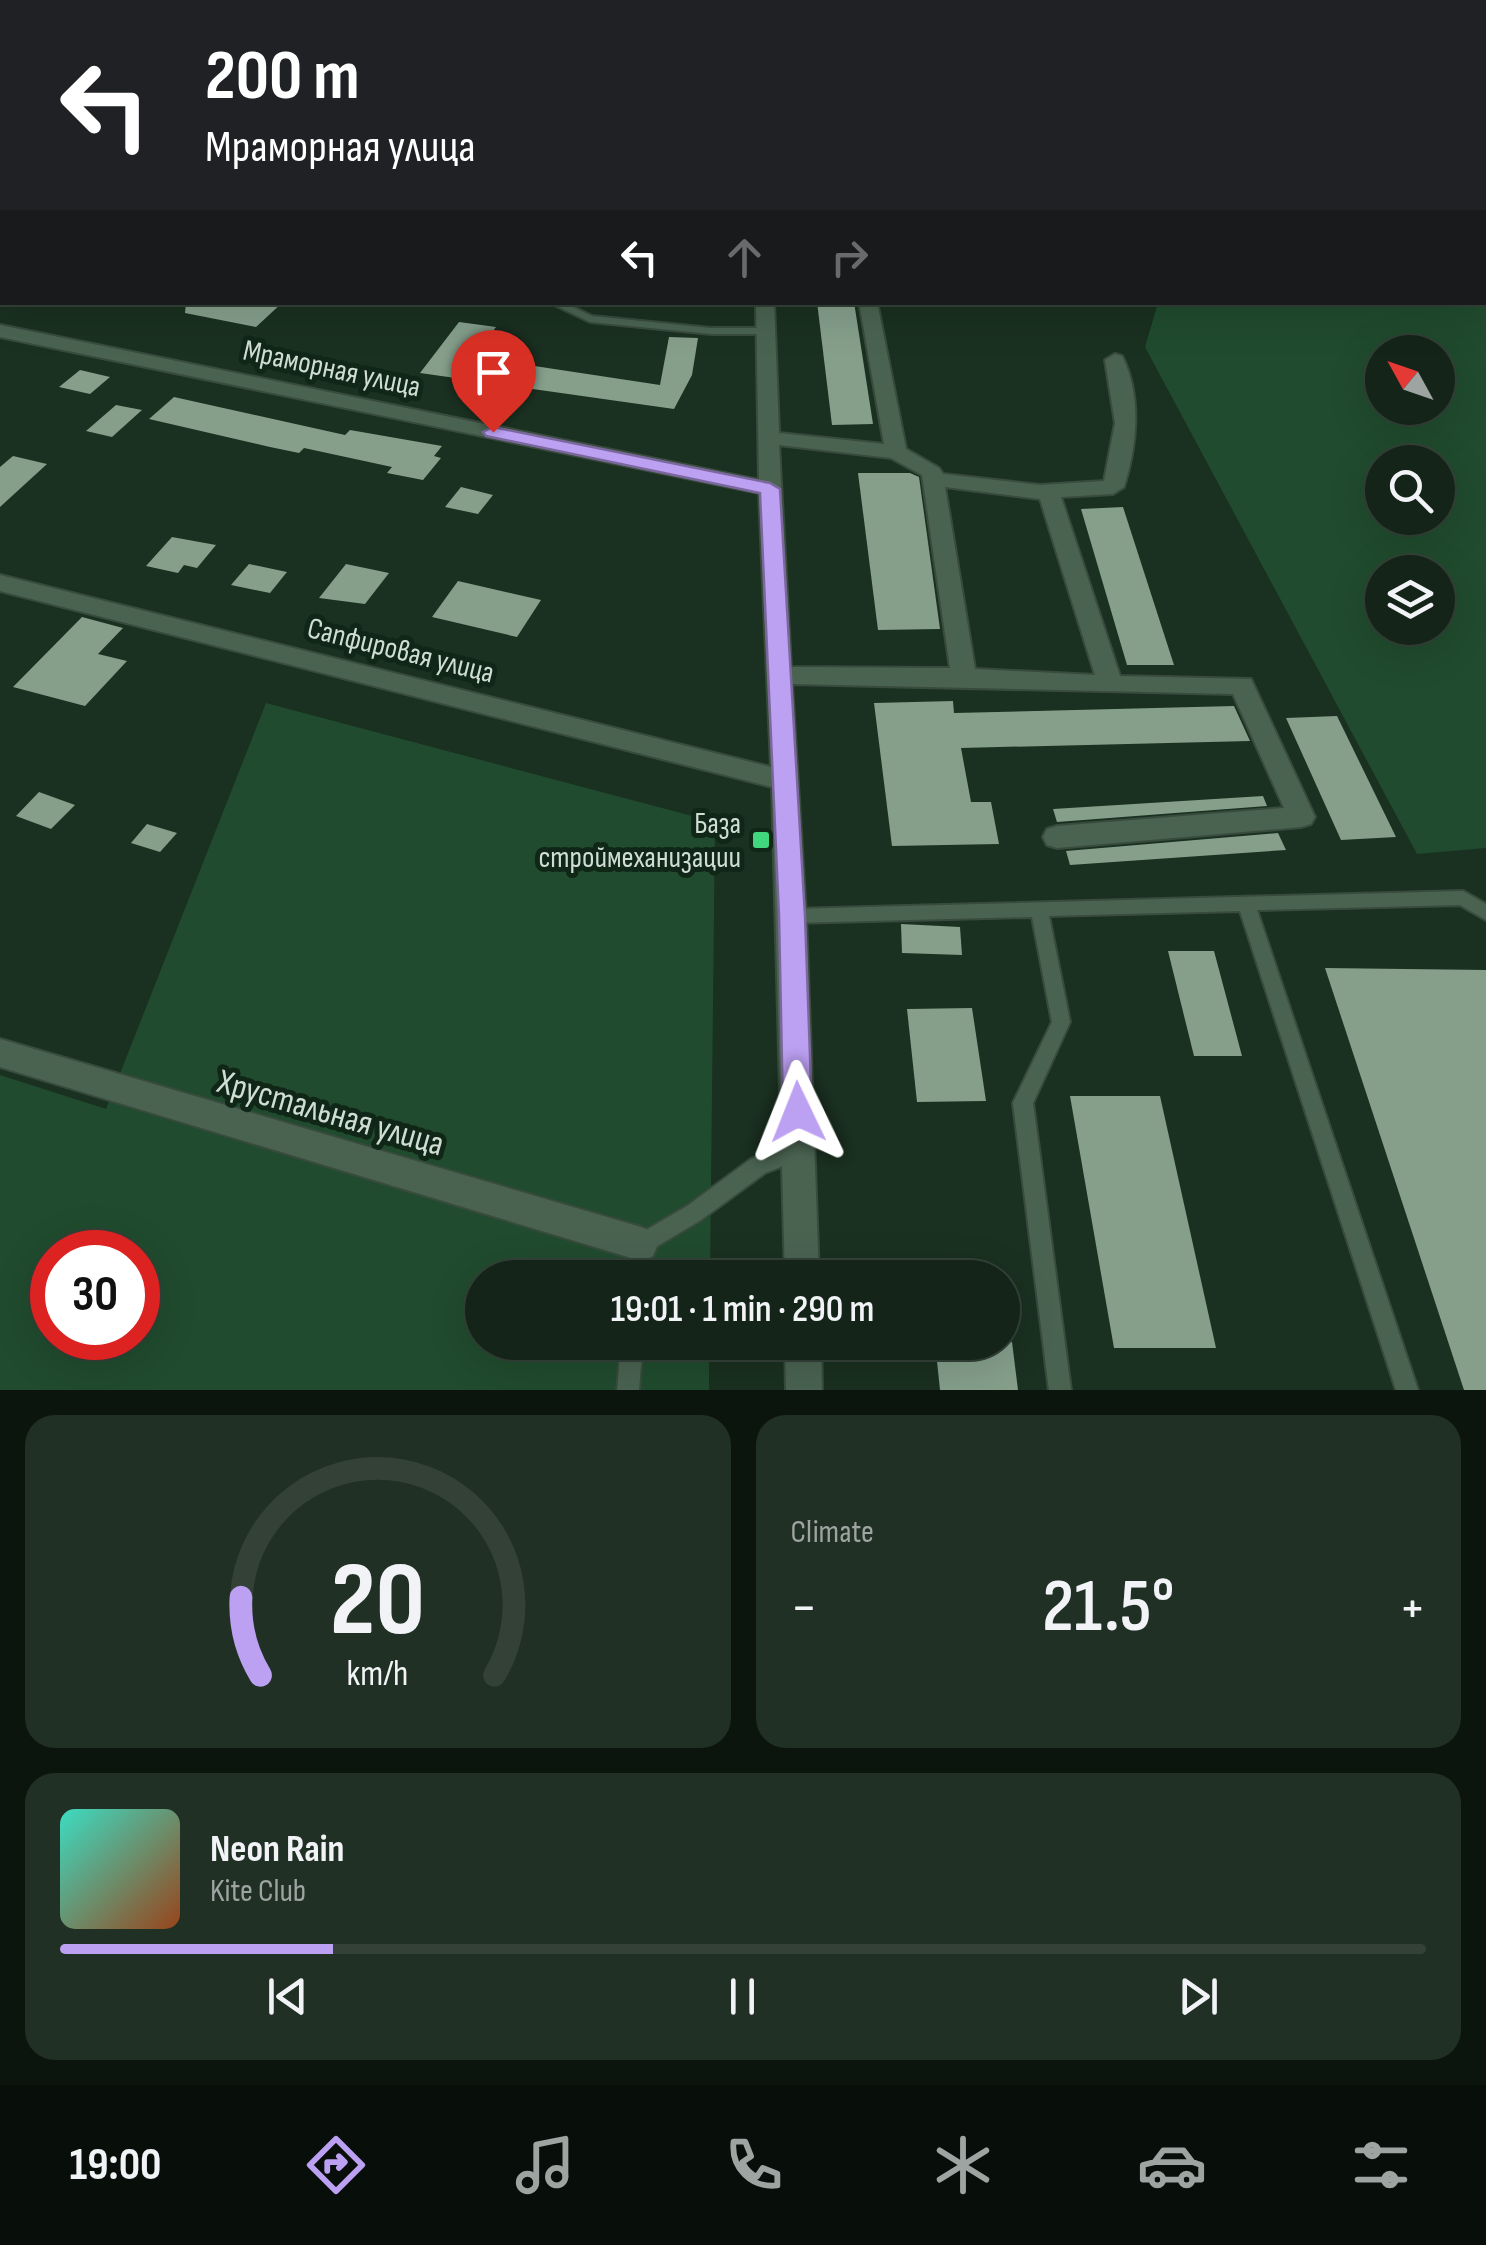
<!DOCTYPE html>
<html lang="en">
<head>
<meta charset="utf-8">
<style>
  :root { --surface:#142418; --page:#213025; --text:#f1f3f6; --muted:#9da4a2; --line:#334137; --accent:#bca0f2 }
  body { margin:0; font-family:"Sofia Sans Condensed",sans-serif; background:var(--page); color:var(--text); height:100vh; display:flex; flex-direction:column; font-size:38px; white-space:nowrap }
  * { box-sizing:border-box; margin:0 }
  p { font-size:32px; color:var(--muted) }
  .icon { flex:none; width:55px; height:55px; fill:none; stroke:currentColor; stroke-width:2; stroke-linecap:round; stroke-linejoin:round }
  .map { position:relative; height:1390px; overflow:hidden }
  .drawer { display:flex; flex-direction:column; gap:25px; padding:25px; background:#0b140d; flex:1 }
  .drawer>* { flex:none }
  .hud { position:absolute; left:0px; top:0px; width:1488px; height:305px; box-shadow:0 10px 40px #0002,0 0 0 2px var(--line); background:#202124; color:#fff; overflow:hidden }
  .needle { width:65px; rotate:310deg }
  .controls { position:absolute; left:1365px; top:335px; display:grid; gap:20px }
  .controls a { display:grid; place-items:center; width:90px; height:90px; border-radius:50%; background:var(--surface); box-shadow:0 10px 40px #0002,0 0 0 2px var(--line); font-size:50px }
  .speed { position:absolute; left:30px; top:1230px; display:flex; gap:20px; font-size:50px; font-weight:700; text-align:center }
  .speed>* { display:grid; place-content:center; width:130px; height:130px; border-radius:50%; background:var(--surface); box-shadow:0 10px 40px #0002,0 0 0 2px var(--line); line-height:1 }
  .speed .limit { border:15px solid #d22; background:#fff; color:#111 }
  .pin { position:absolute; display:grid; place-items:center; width:85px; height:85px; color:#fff; margin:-102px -42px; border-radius:50% 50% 50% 0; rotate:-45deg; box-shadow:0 0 10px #0007 }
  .pin .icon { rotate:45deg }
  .me { position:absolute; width:110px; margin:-55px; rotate:358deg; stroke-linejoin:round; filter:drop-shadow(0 0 8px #0008) }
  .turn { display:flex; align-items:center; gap:35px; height:210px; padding:0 40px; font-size:45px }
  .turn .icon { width:130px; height:130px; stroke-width:2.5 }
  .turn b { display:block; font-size:70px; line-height:85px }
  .lanes { display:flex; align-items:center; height:95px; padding:0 40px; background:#0003; justify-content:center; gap:50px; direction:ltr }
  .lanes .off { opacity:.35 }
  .big { font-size:75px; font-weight:600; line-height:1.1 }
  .drawer .widget { flex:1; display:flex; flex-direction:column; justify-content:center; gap:15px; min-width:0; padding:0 35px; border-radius:30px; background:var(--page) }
  .drawer .dial { align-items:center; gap:0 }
  .dial svg { height:260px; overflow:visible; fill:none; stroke:var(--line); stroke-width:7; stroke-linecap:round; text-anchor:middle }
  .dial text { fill:var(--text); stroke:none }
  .song { display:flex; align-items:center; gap:30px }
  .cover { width:120px; height:120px; border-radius:15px; background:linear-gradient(135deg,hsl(170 70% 55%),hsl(20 70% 35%)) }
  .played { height:10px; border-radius:5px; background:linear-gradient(90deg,var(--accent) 20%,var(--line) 20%) }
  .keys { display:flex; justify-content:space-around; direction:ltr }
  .heat { display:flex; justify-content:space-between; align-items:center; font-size:55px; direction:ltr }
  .drawer .tiles { flex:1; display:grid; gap:25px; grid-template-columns:1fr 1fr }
  .widget:last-child { grid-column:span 2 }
  .trip { position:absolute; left:465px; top:1260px; width:555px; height:100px; border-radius:50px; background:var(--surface); box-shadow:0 10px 40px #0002,0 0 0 2px var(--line); font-weight:600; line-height:100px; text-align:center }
  .tabs { display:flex; height:160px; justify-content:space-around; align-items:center; background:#080e0a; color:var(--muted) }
  .tabs .icon { width:70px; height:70px }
  .tabs .active { color:var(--accent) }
  .tabs b { font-size:45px; color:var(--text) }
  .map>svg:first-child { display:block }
  .green { fill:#204b2e; fill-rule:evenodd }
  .building { fill:#859f8b }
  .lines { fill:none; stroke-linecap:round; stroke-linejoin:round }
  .lane-casing { stroke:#384b3d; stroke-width:4 }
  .street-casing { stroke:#384b3d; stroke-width:4 }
  .lane { fill:#4a6351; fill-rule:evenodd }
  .street { fill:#4a6351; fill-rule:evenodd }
  .route { fill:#bca0f2; stroke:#7a689d; stroke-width:2.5 }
  .poi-dot { fill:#41d77c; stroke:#102617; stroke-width:4 }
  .labels { text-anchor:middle; stroke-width:10; stroke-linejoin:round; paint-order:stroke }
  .street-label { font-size:30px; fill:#cfddd2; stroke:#102617 }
  .poi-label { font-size:30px; fill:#cfddd2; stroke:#102617; text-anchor:end }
  .near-street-label { font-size:35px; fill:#cfddd2; stroke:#102617 }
</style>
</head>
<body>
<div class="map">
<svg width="1486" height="1390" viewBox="0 0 1486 1390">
  <rect width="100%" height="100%" fill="#1a3020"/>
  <g class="green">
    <path d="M1461 0H1486V848L1417 854 1145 347 1158 303 1485 302V2H1455ZM1382 352H1438V408H1382ZM1382 462H1438V518H1382ZM1382 572H1438V628H1382Z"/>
    <path d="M266 703 715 822 710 1277 482 1278V1342L709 1343V1390H0V1075L106 1109ZM52 1252H138V1338H52Z"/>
  </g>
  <g class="building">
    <path d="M186 302H283L256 327 185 313Z"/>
    <path d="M817 302H854L873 424 832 425Z"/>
    <path d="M459 322 496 327 474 357 660 385 669 337 698 338 692 375 674 409 420 373Z"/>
    <path d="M80 370 110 377 90 394 59 387Z"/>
    <path d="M174 397 345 435 350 430 442 446 434 456 441 458 423 480 387 473 392 467 304 448 299 453 270 447 149 419Z"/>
    <path d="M116 405 142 410 112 437 86 431Z"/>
    <path d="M13 456 47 464 0 507V467Z"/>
    <path d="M858 473H910L919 477 940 629 878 630Z"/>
    <path d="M461 487 493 495 478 514 445 507Z"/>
    <path d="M1123 507 1174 665H1127L1081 509Z"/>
    <path d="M172 537 216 545 197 568 184 565 178 573 146 566Z"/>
    <path d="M249 564 287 572 270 593 231 585Z"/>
    <path d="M346 564 389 573 365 604 319 598Z"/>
    <path d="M458 581 541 600 517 637 432 617Z"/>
    <path d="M82 617 123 628 98 654 127 661 85 706 13 687Z"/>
    <path d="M953 701 954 713 1234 706 1250 741 961 748 971 802H991L999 844 892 846 874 703Z"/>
    <path d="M1337 716 1396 837 1341 840 1286 718Z"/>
    <path d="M39 792 75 805 51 829 16 816Z"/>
    <path d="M1263 796 1267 806 1057 822 1053 809Z"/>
    <path d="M147 824 177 833 160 852 131 843Z"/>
    <path d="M1278 833 1286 850 1070 865 1066 851Z"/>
    <path d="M901 924 960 927 962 955 902 953Z"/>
    <path d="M1168 951H1214L1242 1056H1194Z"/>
    <path d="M1325 968 1486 970V1390H1464Z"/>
    <path d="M972 1008 986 1101 917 1102 907 1009Z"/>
    <path d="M1070 1096H1160L1216 1348H1114Z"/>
    <path d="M935 1342H1012L1018 1390H940Z"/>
  </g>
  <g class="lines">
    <g class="lane-casing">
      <g id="lane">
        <path d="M548 302H563L592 316 711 328H765L771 331 765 334H711L590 322Z"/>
        <path d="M1463 891 1486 904V920L1460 905 1257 910 1418 1390H1396L1240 911 1049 916 1070 1022 1033 1103 1071 1390H1049L1013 1103 1052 1022 1032 917 792 923 786 921 783 916 786 911 792 909Z"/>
        <path d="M799 1142 806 1145 809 1151 806 1157 765 1173 701 1220 651 1250 649 1278H628L631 1244 634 1237 687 1206 751 1159Z"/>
        <path d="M621 1342H643L639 1390H617Z"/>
      </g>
    </g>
    <g class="street-casing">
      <g id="street">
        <path d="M81 0H98L100 2H83Z"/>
        <path d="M277 0H295L297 2H279Z"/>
        <path d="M504 0H522L524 2H506Z"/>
        <path d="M745 0H759V2H746Z"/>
        <path d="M903 0H917L918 2H905Z"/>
        <rect x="0" y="73" width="2" height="10"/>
        <path d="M756 302H774L779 433 884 444 859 302H877L906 449 939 468 943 474 1040 485 1104 481 1115 423 1105 360 1115 354 1122 356C1142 396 1137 445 1124 487L1113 494 1061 497 1120 676 1251 679 1315 817 1311 824 1301 827 1057 848 1047 845 1043 837 1047 829 1057 826 1284 808 1233 694 792 684 806 916 819 1278H785L772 787 0 591V575L771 767 759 493 0 337V325L759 480ZM779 445 891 458 922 475 950 668 791 667ZM945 487 1040 499 1095 675 975 669Z"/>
        <path d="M0 1039 641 1227 653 1232 658 1244 653 1256 641 1261 0 1067Z"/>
        <path d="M785 1342H821L822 1390H786Z"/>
      </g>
    </g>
    <use href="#lane" class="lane"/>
    <use href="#street" class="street"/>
  </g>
  <path class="route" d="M493 427 770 483 780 489 805 916 812 1112 808 1121 798 1125 787 1121 783 1112 779 916 760 493 486 436 483 432Z"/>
  <rect class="poi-dot" x="751" y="830" width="20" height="20" rx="5"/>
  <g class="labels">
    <g class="street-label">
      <text transform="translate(332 368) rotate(12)" y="10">Мраморная улица</text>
      <text transform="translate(401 650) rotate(14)" y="10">Сапфировая улица</text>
    </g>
    <g class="poi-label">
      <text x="741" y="833">База<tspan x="741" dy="34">строймеханизации</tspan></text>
    </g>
    <g class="near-street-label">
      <text transform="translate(331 1112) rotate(16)" y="12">Хрустальная улица</text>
    </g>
  </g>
</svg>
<div class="controls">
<a><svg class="needle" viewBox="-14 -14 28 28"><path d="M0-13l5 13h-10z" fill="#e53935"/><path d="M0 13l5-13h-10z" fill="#9da4a2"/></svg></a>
<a><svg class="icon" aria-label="search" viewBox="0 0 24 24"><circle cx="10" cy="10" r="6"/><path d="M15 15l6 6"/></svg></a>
<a><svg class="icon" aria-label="layers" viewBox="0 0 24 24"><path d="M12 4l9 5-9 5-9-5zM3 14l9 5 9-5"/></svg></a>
</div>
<div class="speed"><div class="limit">30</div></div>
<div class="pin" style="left:493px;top:432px;background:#d93025"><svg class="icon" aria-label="arrive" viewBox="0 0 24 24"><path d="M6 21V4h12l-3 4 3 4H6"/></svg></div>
<svg class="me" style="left:798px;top:1112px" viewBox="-20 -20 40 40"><path d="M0-17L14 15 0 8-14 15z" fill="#bca0f2" stroke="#fff" stroke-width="4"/></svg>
<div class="trip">19:01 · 1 min · 290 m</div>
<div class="hud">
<div class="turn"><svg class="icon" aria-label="left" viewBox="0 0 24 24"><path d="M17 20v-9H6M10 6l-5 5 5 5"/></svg><div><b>200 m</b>Мраморная улица</div></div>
<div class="lanes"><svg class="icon" aria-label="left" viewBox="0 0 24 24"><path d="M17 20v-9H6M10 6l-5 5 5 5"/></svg><svg class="icon off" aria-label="ahead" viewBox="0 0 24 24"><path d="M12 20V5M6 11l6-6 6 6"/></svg><svg class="icon off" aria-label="right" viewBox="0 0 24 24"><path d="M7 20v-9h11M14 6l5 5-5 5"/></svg></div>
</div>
</div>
<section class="drawer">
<div class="tiles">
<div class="widget dial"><svg viewBox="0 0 100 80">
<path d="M14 69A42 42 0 1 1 86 69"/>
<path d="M14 69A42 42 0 0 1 8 45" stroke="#bca0f2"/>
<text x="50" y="56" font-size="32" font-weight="700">20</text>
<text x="50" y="72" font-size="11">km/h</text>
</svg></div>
<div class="widget"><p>Climate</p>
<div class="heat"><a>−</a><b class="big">21.5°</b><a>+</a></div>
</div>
<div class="widget">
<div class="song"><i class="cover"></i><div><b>Neon Rain</b><p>Kite Club</p></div></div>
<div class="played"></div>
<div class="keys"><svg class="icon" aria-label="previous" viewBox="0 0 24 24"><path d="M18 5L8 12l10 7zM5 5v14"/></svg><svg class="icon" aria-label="pause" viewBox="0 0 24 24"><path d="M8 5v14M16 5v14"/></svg><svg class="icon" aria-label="next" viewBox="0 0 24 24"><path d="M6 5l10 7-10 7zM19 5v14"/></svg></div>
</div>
</div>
</section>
<nav class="tabs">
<b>19:00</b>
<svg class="icon active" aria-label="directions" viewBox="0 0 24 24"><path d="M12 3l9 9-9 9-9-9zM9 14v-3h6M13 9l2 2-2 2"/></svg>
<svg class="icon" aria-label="music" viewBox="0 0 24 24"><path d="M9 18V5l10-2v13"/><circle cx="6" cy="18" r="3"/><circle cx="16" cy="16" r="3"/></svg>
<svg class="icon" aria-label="phone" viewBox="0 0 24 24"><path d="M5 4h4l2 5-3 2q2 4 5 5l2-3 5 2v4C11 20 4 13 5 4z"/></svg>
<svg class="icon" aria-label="climate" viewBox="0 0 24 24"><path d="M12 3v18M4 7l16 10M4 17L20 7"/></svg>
<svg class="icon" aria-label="car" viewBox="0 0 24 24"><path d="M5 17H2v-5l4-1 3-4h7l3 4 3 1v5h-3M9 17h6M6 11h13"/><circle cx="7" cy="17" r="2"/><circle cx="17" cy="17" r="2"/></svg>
<svg class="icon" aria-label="filters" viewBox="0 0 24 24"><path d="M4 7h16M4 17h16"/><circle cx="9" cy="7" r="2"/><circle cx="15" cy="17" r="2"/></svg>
</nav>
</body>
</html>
